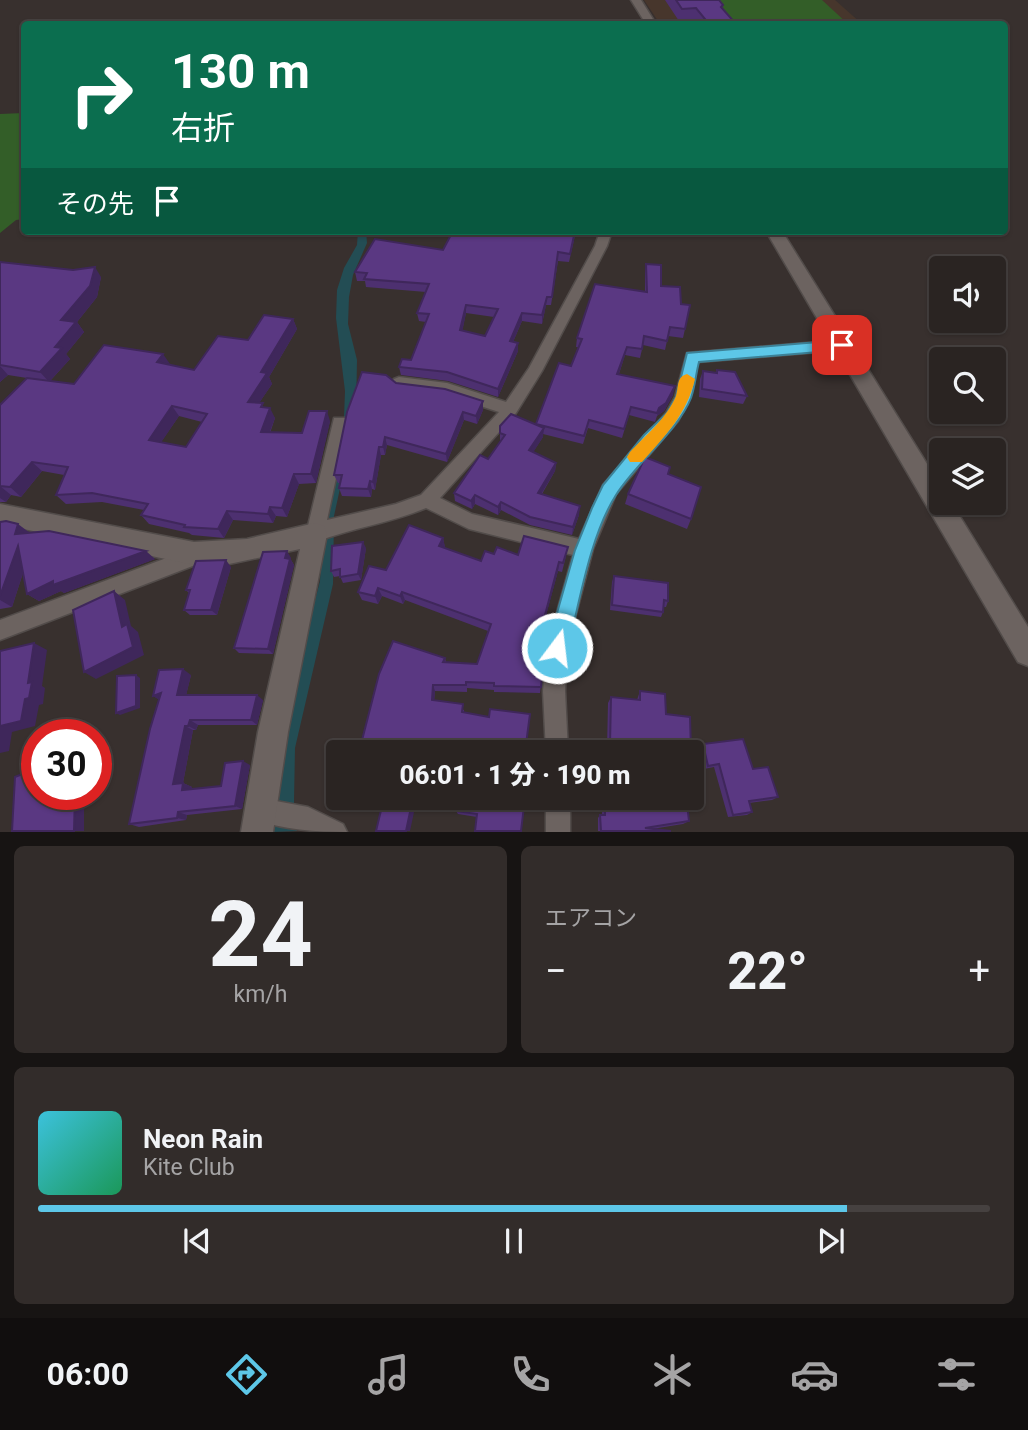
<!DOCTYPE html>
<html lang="ja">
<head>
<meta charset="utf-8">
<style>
  :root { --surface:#2a2422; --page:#322c2a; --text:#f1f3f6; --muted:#a5a4a5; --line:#464140; --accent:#5dc7e8 }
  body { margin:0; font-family:Roboto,"Noto Sans JP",sans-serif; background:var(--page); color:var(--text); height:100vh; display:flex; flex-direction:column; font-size:26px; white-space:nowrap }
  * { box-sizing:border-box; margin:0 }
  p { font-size:23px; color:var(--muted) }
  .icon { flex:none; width:38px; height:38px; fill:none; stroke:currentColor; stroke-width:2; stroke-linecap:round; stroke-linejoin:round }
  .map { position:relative; height:832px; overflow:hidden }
  .sheet { display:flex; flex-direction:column; gap:14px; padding:14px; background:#171413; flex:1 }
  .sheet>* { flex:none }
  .hud { position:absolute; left:21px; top:21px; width:987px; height:214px; border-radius:7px; box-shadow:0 2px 5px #0004,0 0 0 2px var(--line); background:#0b6e4f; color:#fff; overflow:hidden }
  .buttons { position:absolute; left:929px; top:256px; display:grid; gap:14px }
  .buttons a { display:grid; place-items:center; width:77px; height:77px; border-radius:7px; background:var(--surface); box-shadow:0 2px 5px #0004,0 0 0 2px var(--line); font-size:35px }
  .speed { position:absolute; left:21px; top:719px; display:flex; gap:14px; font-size:35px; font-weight:700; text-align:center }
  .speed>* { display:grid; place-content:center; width:91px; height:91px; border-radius:50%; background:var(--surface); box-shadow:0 2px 5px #0004,0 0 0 2px var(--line); line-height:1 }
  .speed .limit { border:10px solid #d22; background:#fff; color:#111 }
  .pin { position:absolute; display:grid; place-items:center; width:60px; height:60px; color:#fff; margin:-30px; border-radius:14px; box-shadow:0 4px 10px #0006 }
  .me { position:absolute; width:77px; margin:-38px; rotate:15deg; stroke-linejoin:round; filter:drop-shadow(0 0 5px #0008) }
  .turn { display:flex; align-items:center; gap:24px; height:147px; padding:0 35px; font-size:32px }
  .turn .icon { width:91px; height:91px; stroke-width:2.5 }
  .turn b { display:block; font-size:49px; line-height:60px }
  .then { display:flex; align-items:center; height:66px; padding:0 35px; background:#0003; gap:14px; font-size:26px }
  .big { font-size:52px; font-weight:800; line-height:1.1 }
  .sheet .tile { flex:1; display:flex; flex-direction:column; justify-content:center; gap:10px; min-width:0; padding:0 24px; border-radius:10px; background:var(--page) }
  .sheet .dial { align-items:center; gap:0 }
  .dial b { font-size:91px; line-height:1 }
  .song { display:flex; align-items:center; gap:21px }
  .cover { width:84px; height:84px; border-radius:10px; background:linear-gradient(135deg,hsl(190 70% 55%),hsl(150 70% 35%)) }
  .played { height:7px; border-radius:4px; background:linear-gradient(90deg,var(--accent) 85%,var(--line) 85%) }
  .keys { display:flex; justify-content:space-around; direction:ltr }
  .heat { display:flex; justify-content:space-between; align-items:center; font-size:38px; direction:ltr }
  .sheet .tiles { flex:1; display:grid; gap:14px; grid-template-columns:1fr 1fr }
  .tile:last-child { grid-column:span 2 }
  .trip { position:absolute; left:326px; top:740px; width:378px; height:70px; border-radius:7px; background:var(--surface); box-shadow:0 2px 5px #0004,0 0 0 2px var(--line); font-weight:800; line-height:70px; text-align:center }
  .tab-bar { display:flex; height:112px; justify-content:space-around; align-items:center; background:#110e0e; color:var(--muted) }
  .tab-bar .icon { width:49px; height:49px }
  .tab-bar .active { color:var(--accent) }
  .tab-bar b { font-size:32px; color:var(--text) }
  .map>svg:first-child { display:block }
  .education { fill:#47362c }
  .green { fill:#335e28 }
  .water { fill:#234d54 }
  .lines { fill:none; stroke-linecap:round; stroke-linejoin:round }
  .street-casing { stroke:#524c4a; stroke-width:3 }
  .secondary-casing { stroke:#524c4a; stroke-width:3 }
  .street { fill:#6c6360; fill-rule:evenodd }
  .secondary { fill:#6c6360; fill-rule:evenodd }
  .wall { fill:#4d3070; fill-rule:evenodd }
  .shaded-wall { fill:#3f275b }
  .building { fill:#5a3882; stroke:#3f275b; stroke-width:2; fill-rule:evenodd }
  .route { fill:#5dc7e8; stroke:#3c8197; stroke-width:2 }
  .slow { fill:#f59e0b }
</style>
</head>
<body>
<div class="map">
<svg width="1028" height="832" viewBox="0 0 1028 832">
  <rect width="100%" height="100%" fill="#38302e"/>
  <path class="education" d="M644 0H835L862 24H660Z"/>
  <g class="green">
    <path d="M709 0H822L848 24H729Z"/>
    <path d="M24 113V128L20 140 24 143V219L16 220 0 233V114Z"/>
  </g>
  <path class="water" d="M358 231H366L367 243 353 275 349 297 348 324 357 360 356 415 334 516 333 584 295 748 294 802 297 831 272 832 286 713 320 581 322 540 344 418 345 391 336 318 337 290 344 268 357 245Z"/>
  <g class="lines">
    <g class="street-casing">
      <g id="street">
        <path d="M600 231H612L607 246 542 371 516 413 440 498 472 514 579 539 603 485 666 413 675 397 687 353 842 340 849 345 842 350 698 362 688 402 678 421 616 494 593 549 567 648 565 691 568 752H546L543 691 547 648 573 555 469 529 426 508C390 523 352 528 315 542L309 540 306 534 334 418H346L348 422 327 520 396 504 421 495 499 412 447 395 399 389 394 387 391 383 394 379 399 377 447 383 506 402 529 368 595 246Z"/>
        <path d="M196 547 203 550 205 556 203 562 0 640V620Z"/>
        <path d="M260 798 308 807 343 824 347 832C316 832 280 830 252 818L248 810 252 802Z"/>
        <rect x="546" y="798" width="24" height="34"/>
      </g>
    </g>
    <g class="secondary-casing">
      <g id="secondary">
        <path d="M631 0H641L656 24H646Z"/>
        <path d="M766 231H782L942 488V502H951L1028 627V666L1018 662Z"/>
        <path d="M0 504 194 542 247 539 315 523 324 526 327 534 288 732 273 832H241L258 732 300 549 229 564 194 565 0 524Z"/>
      </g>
    </g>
    <use href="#street" class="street"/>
    <use href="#secondary" class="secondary"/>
  </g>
  <g class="wall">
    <path d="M665 0H719L723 8 736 24H697L693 20 679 21Z"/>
    <path d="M576 231 569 262 558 261 551 305H546L542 324 522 321 513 342 518 351 498 397 448 381 401 375 399 367 411 360 426 322 419 321 417 313 426 292 366 287 365 281H357L355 272 443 250ZM466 313 494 317 485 336 462 331Z"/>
    <path d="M0 262 101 277 97 297 77 322 84 332 66 354 70 359 50 381 74 384 170 365 194 370 248 340 293 319 297 329 269 377 272 384 259 403 275 418 270 433H302L330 421 316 483 299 484 287 517 276 516 273 523 233 520 224 538 192 535 189 533 149 524 141 515 144 510 102 502 66 504 56 495 64 475 42 471 21 497 11 495 6 502H0V405L27 378 8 375 0 382ZM179 416 202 422 186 447 161 442Z"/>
    <path d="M646 264 661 286 681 304 685 329 683 338 668 336 665 350 643 345 640 358 625 355 619 374 673 395 664 411 657 416 655 422 629 415 622 438 588 428 583 444 543 434V437L533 452 556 463 555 471 542 494 579 515 572 535 530 525 501 510 498 515 475 504 472 509 455 501 454 493 488 459 500 442V426L536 425 571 366 578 347H576L577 338 645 292V273Z"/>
    <path d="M717 370 747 396 743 404 699 397 700 379 703 371 715 373Z"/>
    <path d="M396 383 483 401V410L477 424 464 420 447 462 387 445 385 455H381L375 490 372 489 371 497 342 496 339 488 340 483H338L334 475Z"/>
    <path d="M668 474 691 519 687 529 625 504 628 494Z"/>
    <path d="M0 522 29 532 155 559 64 593 61 591 39 601 27 594 23 573 12 607 0 609Z"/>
    <path d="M443 538 445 548 481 561 494 554 566 556 562 572 558 571 546 615 552 617 545 647 540 693 494 692V690L467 688V692L435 691 434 700 464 710V713L526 752H359L445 658 446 662 477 664 488 631 405 600 403 604 382 596 378 604 362 600 358 592 386 570Z"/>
    <path d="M366 548 361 580 343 583 340 576 334 577 331 571Z"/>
    <path d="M291 558V560L294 565 273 654 239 653 234 648Z"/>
    <path d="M231 567 217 615H190L184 610 189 593 186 590Z"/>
    <path d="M614 576 668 601 666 607H663V612L661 617 610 610 612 582Z"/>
    <path d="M191 675 186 695 263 700 257 725H198L196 730H193L183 783 192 787 191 789 221 786 250 765 242 809 187 815 186 820 139 827 129 824 159 699 153 696Z"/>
    <path d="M640 691 666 714 691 751 689 752H633L607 749 608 703 611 697 637 700Z"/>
    <path d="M703 744 753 769 778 797 772 800 749 803 752 812 747 815 728 817 714 767 704 769 699 748Z"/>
    <path d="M525 798 477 817 458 814 456 811Z"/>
    <path d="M605 798 623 799V798H668V803L689 821 683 824 652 829 671 831H598V818L600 815H602V801Z"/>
  </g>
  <g class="shaded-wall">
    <path d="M95 267 101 277 97 297 77 322 84 332 66 354 70 359 49 382 40 372 55 347 61 320Z"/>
    <path d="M547 297 546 305 542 324V315Z"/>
    <path d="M466 305V313L461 339 460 330Z"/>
    <path d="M522 313V321L510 349V341Z"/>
    <path d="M293 319 297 329 269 377 272 384 253 412 248 402 261 372Z"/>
    <path d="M518 343V351L498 397V389Z"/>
    <path d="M627 347 625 355 616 382 617 374Z"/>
    <path d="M163 354 170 364 157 362Z"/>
    <path d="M0 366 8 375 0 382Z"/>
    <path d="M675 386 673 395 664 411 657 416 659 408Z"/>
    <path d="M483 401V410L477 424 476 416Z"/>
    <path d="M172 406 179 416 156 450 149 440Z"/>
    <path d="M270 408 275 418 266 442 261 432Z"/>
    <path d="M327 411 330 421 316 483 311 474Z"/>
    <path d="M463 412 464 420 447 462 446 454Z"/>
    <path d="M544 428 543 437 529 459V450Z"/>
    <path d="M385 437 387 445 385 455 383 447Z"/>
    <path d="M379 447 381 455 375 490 373 482Z"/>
    <path d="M32 462 42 471 21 497 10 487Z"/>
    <path d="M556 463 555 471 537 501 538 493Z"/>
    <path d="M294 474 299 484 287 517 282 508Z"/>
    <path d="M370 481 372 489 371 497 368 489Z"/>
    <path d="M0 486 11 495 6 502 0 498Z"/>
    <path d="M475 495V504L472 509 471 501Z"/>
    <path d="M501 502V510L498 515V507Z"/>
    <path d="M580 506 579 515 572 535 573 527Z"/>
    <path d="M270 507 276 516 273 523 268 514Z"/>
    <path d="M227 511 233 520 224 538 218 529Z"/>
    <path d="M18 524 30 533 15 534Z"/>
    <path d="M443 538 445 547 441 555 439 546Z"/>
    <path d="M363 542 366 548 361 580 358 574Z"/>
    <path d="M18 546 29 554 12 607 0 600V596Z"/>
    <path d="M146 551 155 559 64 593 61 591 39 601 27 594 53 581Z"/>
    <path d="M287 551 291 558V560L294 565 273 654 268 649Z"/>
    <path d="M226 560 231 567 217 615 211 610Z"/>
    <path d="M559 562 558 571 544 623 545 615Z"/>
    <path d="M378 588 382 596 378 604 375 596Z"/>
    <path d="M114 591 125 600 131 626 138 632 144 655 96 679 84 672 122 627Z"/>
    <path d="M402 592 405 600 403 604 400 596Z"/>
    <path d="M34 643 47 650 42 686 45 688 43 704 39 705 35 726 12 732 9 751 0 753V726L28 683Z"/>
    <path d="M183 669 191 675 185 700 177 695Z"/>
    <path d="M136 675 140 678V708L120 715 116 713Z"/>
    <path d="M433 685 435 691 434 706 432 700Z"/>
    <path d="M161 693V701L153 696Z"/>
    <path d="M257 695 263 700 257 725 251 720Z"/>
    <path d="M190 720 198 725 196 730 188 726Z"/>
    <path d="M185 726 193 730 182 788 173 784Z"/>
    <path d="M243 761 250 765 242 809 235 806Z"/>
    <path d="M183 783 192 787 191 794 182 790Z"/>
    <path d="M75 794H84V831H74Z"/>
    <path d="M413 798H417L410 831H406Z"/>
    <path d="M178 812 187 815 186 820 177 818Z"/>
  </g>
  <g class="building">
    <path d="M676 0H719L723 5 721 7 736 24H709L696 8 682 9Z"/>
    <path d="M453 231H575L570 254 558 252 552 297H547L542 315 522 313 510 341 518 343 498 389 447 372 399 367 402 359 411 360 429 314 417 313 429 284 364 279 367 273 355 272 375 239 443 250ZM466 305 498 309 485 336 460 330Z"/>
    <path d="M0 262 73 270 95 267 90 286 61 320 76 322 55 347 62 348 40 372 0 365Z"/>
    <path d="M646 264 661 265V286L680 287 681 304 690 305 685 329 670 327 667 341 644 336 642 349 627 347 617 374 675 386 666 403 659 408 657 413 631 407 624 429 589 420 584 436 536 424 559 363 571 366 582 339 577 338 595 284 647 292Z"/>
    <path d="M264 315 293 319 261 372 267 373 248 402 263 403 261 407 270 408 261 432 302 433 309 411H327L311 474H294L282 508 270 507 268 514 227 511 218 529 184 527 185 525 141 515 148 504 92 493 56 495 68 467 32 462 10 487 0 486V405L27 378 74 384 104 345 163 354 157 362 194 370 218 336 248 340ZM172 406 207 414 186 447 149 440Z"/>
    <path d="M717 370 735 372 747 396 702 389 703 371 717 373Z"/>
    <path d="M362 372 386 375 396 383 445 389 483 401 476 416 463 412 446 454 385 437 383 447H379L373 482 370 481 368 489 339 488 342 475H334L347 412Z"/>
    <path d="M511 414 544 428 529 450 556 463 538 493 580 506 573 527 530 517 501 502 498 507 475 495 471 501 454 493 480 455 488 459 505 435 500 433V426Z"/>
    <path d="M645 457 670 467 668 474 701 487 691 519 628 494Z"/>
    <path d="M6 521 18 524 15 534 49 531 146 551 53 585V581L27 594 18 546 0 596V522Z"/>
    <path d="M409 525 443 538 439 546 481 561 485 551 494 554 497 547 518 555 524 536 568 547 563 563 559 562 545 615 552 617 545 641 541 687 494 686V683L466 682V685H433L432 700 463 704 462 712 489 717 490 709 530 714 525 752H441L425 750 424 752H359L379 674 393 641 445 658 443 662 477 664 491 624 402 592 400 596 378 588 375 596 358 592 369 566 386 570Z"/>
    <path d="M363 542 358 574 340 577V569L331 571 332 546Z"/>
    <path d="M287 551 285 558 290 559 268 649 234 648 263 552Z"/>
    <path d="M226 560 211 610H184L190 590H186L196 561Z"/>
    <path d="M614 576 668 583V601L664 600 663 612 612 605Z"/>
    <path d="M114 591 122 627 127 624 133 647 84 672 73 610Z"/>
    <path d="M34 643 28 683 32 682 29 698 25 699 21 721 0 726V651Z"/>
    <path d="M183 669 177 695H257L251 720H190L188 726H185L173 784 183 783 182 790 221 786 225 763 243 761 235 806 178 812 177 818 129 824 150 729 161 693 153 696 159 670Z"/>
    <path d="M136 675V706L116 713 117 676Z"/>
    <path d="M640 691 665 694 666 714 690 717 691 751 674 748V752H644V748L610 744 611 697 640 700Z"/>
    <path d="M743 739 753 769 768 767 778 797 749 801 752 812 733 815 719 764 708 766 703 744Z"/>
    <path d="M37 768V794H75L74 831H12L15 777Z"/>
    <path d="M384 798H413L406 831H376Z"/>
    <path d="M459 798H525L521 831H475L477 814 456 811Z"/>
    <path d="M605 798 626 799V798H668V803L687 804 689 821 645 828 671 831H601L600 815H605Z"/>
  </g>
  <path class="route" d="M842 340 849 345 842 350 699 362C696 373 695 387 691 398 678 431 636 463 616 495 590 536 580 600 568 648L565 655 557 658 550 655 547 648 575 550 592 508 603 485 644 435 667 413 676 397 687 353Z"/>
  <path class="slow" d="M687 374 695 379C687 414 665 436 642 462H630L627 457 630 452C645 436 667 418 676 396 679 387 676 377 687 374Z"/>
</svg>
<div class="buttons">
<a><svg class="icon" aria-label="sound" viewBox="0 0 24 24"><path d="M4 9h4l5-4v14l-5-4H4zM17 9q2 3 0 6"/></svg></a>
<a><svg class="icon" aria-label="search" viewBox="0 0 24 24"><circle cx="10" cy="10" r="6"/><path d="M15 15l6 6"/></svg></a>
<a><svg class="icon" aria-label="layers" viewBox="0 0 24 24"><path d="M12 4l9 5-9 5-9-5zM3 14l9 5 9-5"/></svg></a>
</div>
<div class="speed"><div class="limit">30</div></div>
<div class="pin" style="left:842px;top:345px;background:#d93025"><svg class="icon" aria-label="arrive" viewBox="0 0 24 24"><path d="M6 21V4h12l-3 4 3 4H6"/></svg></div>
<svg class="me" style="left:557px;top:648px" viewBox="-20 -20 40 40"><circle r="17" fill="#5dc7e8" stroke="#fff" stroke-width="3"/><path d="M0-11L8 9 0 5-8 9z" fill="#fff"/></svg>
<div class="trip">06:01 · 1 分 · 190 m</div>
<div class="hud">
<div class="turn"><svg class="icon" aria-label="right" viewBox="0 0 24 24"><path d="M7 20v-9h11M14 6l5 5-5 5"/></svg><div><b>130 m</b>右折</div></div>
<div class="then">その先<svg class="icon" aria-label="arrive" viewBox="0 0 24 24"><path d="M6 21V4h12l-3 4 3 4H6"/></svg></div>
</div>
</div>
<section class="sheet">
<div class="tiles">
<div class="tile dial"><b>24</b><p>km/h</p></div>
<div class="tile"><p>エアコン</p>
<div class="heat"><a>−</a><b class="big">22°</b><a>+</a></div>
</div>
<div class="tile">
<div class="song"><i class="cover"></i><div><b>Neon Rain</b><p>Kite Club</p></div></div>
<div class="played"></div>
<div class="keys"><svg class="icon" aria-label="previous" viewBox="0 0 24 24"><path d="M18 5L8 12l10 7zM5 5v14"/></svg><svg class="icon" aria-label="pause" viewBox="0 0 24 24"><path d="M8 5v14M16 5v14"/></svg><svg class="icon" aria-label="next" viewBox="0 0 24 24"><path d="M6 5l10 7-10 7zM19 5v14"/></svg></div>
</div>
</div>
</section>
<nav class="tab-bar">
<b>06:00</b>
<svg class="icon active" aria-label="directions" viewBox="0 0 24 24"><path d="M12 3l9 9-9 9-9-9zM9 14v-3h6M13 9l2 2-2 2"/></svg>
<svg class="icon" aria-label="music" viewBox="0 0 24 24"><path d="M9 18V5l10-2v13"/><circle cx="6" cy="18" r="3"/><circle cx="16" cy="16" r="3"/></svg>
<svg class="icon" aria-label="phone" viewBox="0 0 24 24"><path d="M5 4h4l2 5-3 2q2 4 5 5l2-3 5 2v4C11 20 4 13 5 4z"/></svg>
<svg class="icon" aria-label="climate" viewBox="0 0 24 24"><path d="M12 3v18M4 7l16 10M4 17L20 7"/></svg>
<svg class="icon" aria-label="car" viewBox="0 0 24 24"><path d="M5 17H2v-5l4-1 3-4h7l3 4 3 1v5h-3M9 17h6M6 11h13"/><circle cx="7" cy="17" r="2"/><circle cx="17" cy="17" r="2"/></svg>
<svg class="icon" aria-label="filters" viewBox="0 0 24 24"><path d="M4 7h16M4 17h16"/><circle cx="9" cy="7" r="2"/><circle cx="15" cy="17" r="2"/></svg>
</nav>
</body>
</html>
